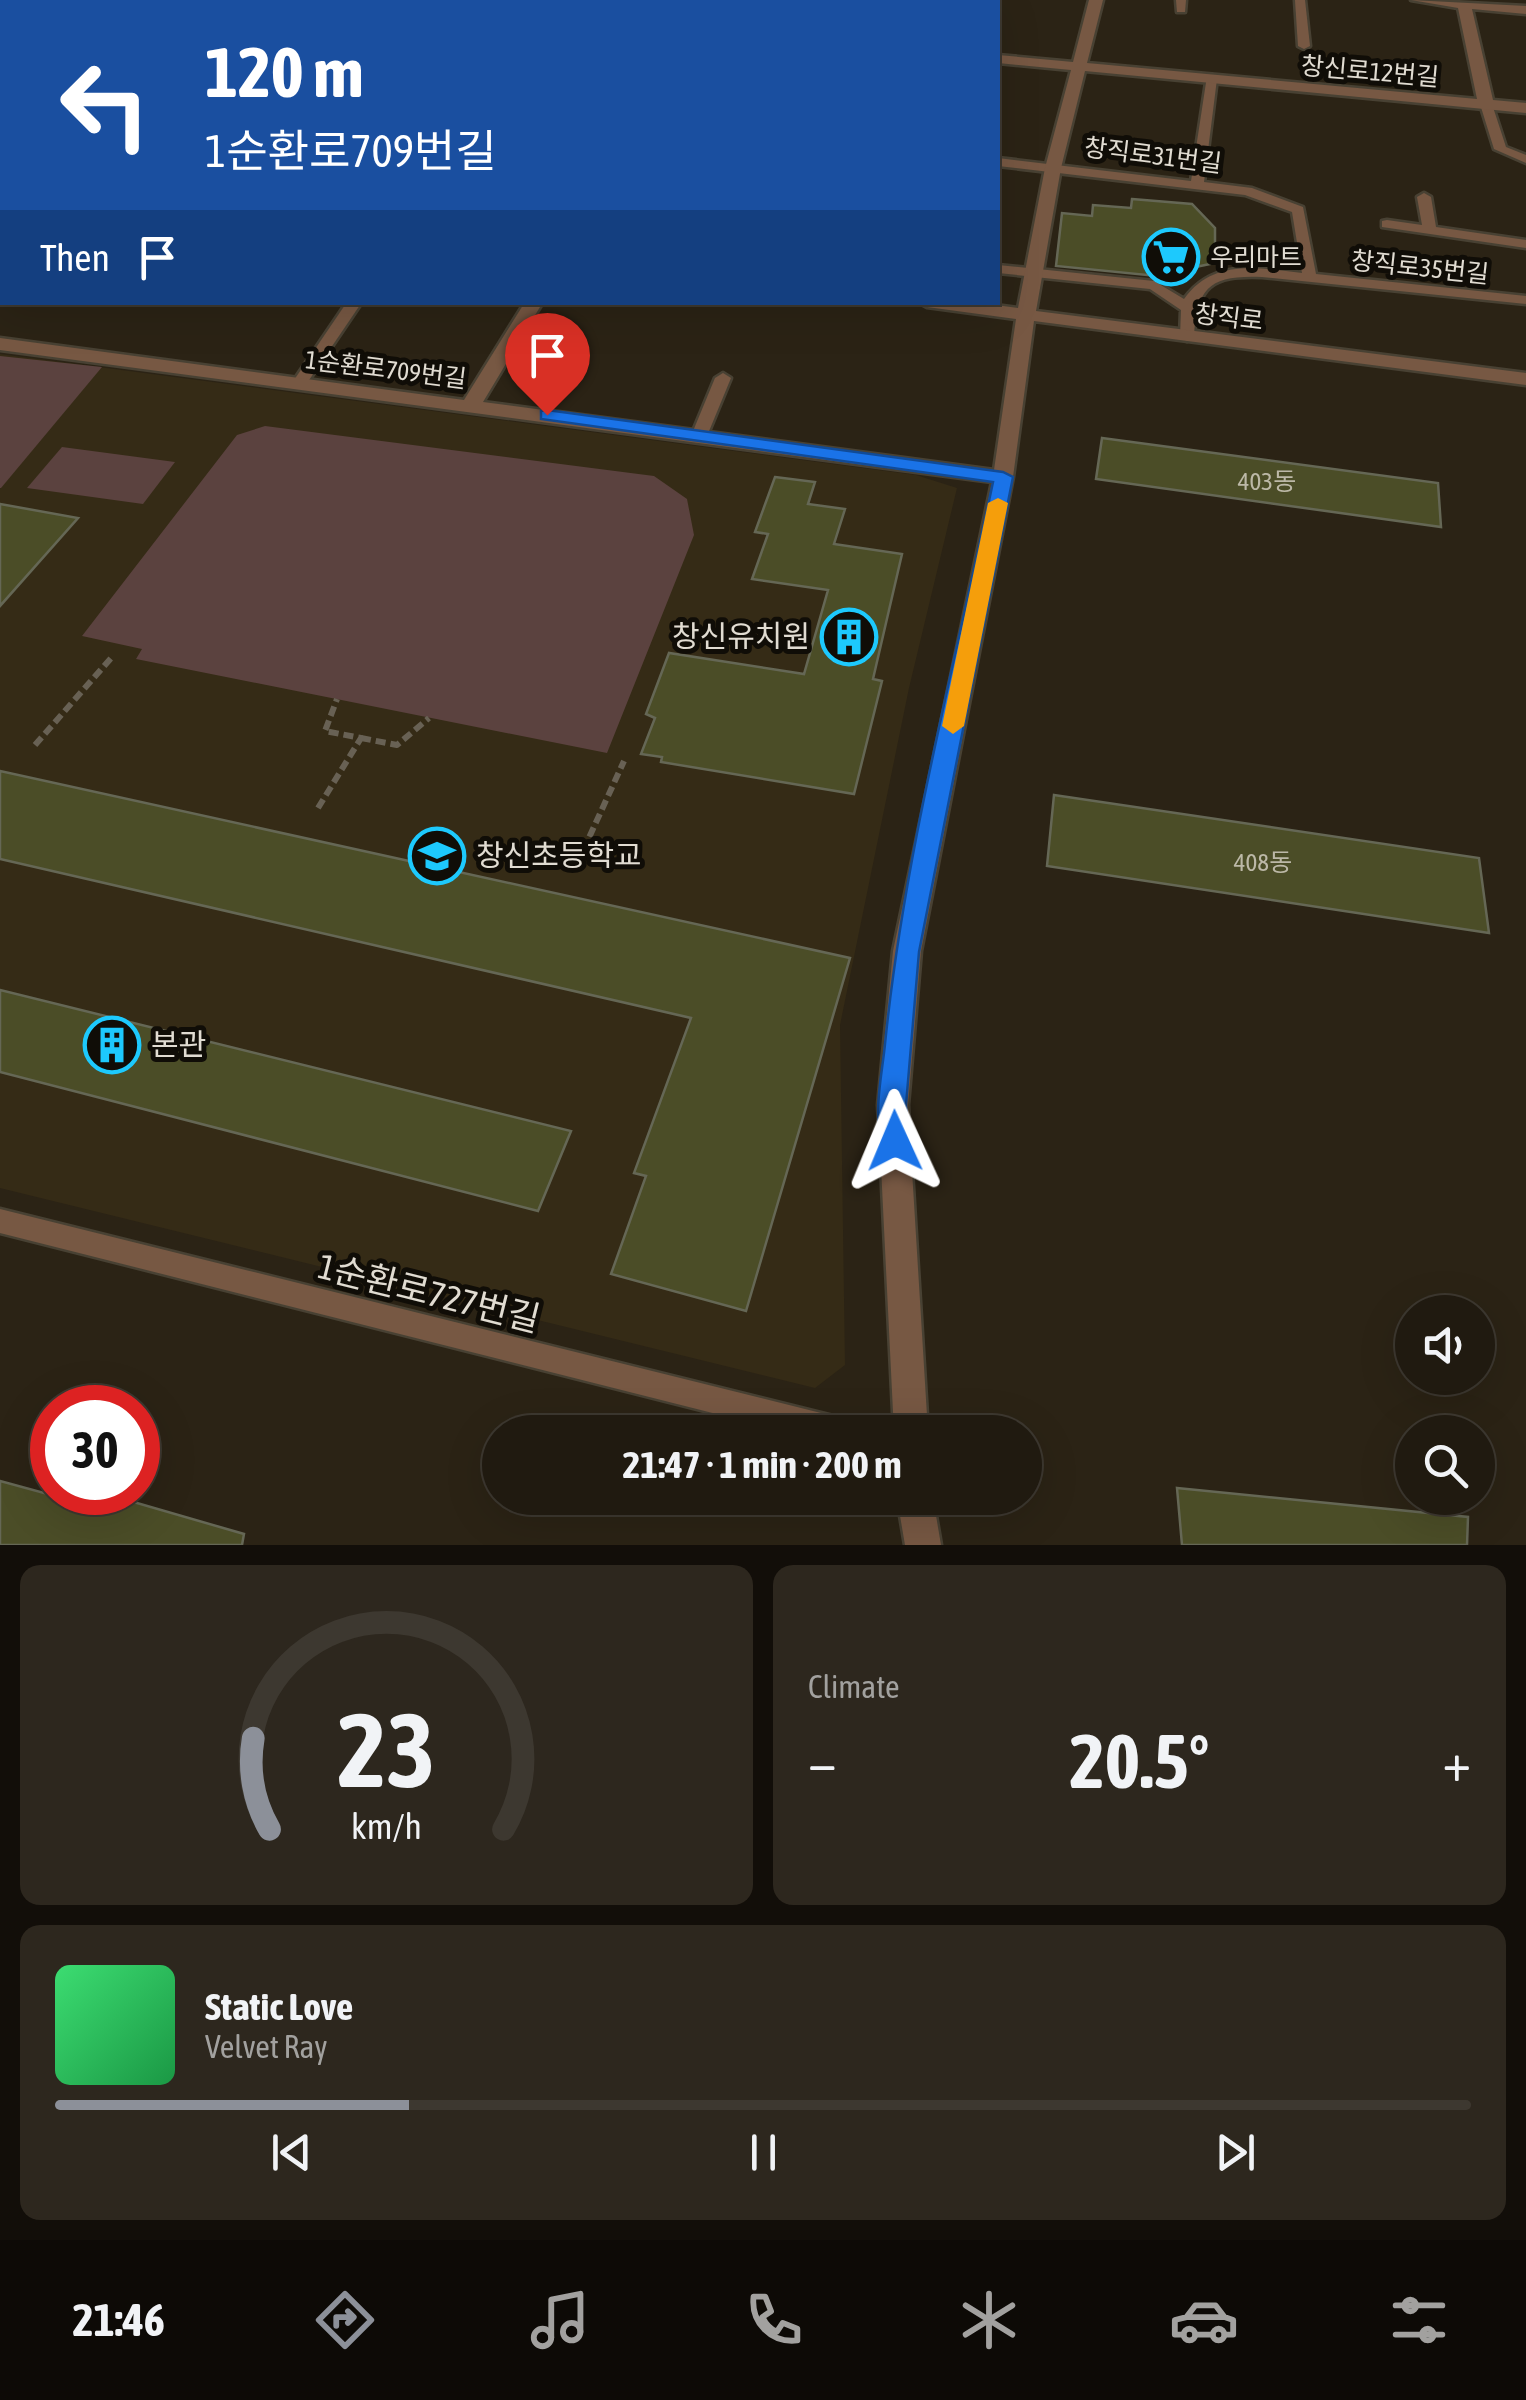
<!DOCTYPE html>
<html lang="en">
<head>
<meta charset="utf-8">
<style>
  :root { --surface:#201a10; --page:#2d271e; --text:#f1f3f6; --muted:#a2a19f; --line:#3d3830; --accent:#8c9099 }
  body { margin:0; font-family:"Asap Condensed","Noto Sans KR",sans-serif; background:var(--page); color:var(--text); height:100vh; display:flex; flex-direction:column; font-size:38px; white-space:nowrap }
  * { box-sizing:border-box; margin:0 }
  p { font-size:32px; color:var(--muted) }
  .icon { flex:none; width:55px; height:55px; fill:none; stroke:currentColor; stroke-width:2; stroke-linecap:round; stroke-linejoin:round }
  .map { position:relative; height:1545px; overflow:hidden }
  .panel { display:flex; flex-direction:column; gap:20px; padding:20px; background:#120e09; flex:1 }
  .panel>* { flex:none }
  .guide { position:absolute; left:0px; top:0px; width:1000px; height:305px; box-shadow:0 10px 40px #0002,0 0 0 2px var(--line); background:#1a4fa0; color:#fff; overflow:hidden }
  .buttons { position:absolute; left:1395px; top:1295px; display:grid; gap:20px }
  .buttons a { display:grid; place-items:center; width:100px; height:100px; border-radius:50%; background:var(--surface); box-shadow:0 10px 40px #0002,0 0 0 2px var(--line); font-size:50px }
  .speed { position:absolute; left:30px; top:1385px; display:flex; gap:20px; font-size:50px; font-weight:700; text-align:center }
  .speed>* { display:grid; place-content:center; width:130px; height:130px; border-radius:50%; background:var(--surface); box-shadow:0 10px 40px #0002,0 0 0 2px var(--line); line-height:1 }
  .speed .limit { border:15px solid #d22; background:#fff; color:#111 }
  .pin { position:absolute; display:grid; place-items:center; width:85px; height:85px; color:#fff; margin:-102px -42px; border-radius:50% 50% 50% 0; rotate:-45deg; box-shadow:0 0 10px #0007 }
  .pin .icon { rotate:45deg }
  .me { position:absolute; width:110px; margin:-55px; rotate:359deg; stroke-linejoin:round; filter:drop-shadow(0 0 8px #0008) }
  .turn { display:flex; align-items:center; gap:35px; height:210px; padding:0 40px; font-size:45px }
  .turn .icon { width:130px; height:130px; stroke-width:2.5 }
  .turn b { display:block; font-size:70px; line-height:85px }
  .then { display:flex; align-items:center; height:95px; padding:0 40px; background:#0003; gap:20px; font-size:38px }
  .big { font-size:75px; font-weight:700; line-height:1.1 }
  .panel .tile { flex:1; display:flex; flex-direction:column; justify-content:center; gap:15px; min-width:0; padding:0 35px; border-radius:20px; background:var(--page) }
  .panel .dial { align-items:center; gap:0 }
  .dial svg { height:260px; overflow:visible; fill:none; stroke:var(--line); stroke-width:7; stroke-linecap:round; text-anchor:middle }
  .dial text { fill:var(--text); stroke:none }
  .song { display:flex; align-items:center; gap:30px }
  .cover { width:120px; height:120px; border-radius:15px; background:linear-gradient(135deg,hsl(140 70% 55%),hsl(140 70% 35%)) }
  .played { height:10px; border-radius:5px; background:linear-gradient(90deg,var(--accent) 25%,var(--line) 25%) }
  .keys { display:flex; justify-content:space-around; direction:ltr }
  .heat { display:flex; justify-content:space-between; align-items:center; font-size:55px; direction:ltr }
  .panel .tiles { flex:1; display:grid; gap:20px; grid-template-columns:1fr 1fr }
  .tile:last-child { grid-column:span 2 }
  .trip { position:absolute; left:482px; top:1415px; width:560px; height:100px; border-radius:50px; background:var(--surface); box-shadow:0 10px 40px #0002,0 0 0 2px var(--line); font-weight:700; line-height:100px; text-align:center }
  .dock { display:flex; height:160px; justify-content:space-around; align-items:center; background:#0d0a06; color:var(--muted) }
  .dock .icon { width:70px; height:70px }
  .dock .current { color:var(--accent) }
  .dock b { font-size:45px; color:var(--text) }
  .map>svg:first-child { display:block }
  .built { fill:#352b16 }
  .green { fill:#5b423f }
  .building { fill:#4b4d27; stroke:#656755; stroke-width:2.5 }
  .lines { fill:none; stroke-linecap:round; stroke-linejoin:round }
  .service-casing { stroke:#484133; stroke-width:5 }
  .minor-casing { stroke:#484133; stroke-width:5 }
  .path { stroke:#686154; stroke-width:6; stroke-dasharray:10 5; stroke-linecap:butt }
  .service { fill:#775843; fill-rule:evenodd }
  .minor { fill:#775843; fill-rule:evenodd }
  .route { fill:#1a73e8; stroke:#114b97; stroke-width:2.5 }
  .slow { fill:#f59e0b }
  .labels { text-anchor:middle; stroke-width:10; stroke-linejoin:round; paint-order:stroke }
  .far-street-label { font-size:25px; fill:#e1dcd2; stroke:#100d07 }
  .far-poi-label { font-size:25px; fill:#e1dcd2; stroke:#100d07; text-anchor:start }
  .number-label { font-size:25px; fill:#bcb8a7 }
  .poi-label { font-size:30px; fill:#e1dcd2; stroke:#100d07; text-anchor:start }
  .near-street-label { font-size:35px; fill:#e1dcd2; stroke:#100d07 }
</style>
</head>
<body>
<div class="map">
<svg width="1526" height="1545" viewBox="0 0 1526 1545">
  <rect width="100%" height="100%" fill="#2b2315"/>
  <path class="built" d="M0 354 916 475 957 488 909 688 840 1025 845 1365 815 1388 0 1188Z"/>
  <g class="green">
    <path d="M0 356 102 367 1 488H0Z"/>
    <path d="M265 426 654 476 687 499 694 535 607 753 136 659 142 649 82 636 237 435Z"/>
    <path d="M62 447 175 462 143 504 27 488Z"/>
  </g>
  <g class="building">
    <path d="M1132 199 1192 204 1215 228V263L1186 269 1177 278 1056 266 1062 213 1092 216 1093 205 1131 208Z"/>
    <path d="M1102 438 1438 483 1441 527 1096 479Z"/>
    <path d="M775 477 815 482 808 504 845 509 834 544 902 554 873 679 882 681 854 794 661 762 662 757 641 754 655 718 646 714 669 653 804 674 828 590 752 579 768 534 755 532Z"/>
    <path d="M0 504 78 518 0 606Z"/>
    <path d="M0 771 850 958 746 1311 611 1274 646 1176 634 1173 691 1018 0 859Z"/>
    <path d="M1054 795 1479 858 1489 933 1047 866Z"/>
    <path d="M0 990 571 1131 538 1211 0 1072Z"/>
    <path d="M0 1481 99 1508 106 1494 244 1534 242 1545H0Z"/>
    <path d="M1177 1488 1468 1517 1467 1545H1182Z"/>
  </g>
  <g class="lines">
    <g class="service-casing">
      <g id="service">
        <path d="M1176 0H1186L1185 12H1177Z"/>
        <path d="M1295 0H1305L1310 46 1304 49 1298 46Z"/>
        <path d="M1207 76 1217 79 1204 182 1252 188 1303 207 1316 274 1526 296V304L1262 277C1211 275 1197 286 1194 337L1187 341 1180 337 1181 310 1150 289 998 273V265L1154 281 1184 299C1213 258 1259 268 1302 273L1292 212 1245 195 998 166V158L1191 181Z"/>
        <path d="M1486 100 1492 104 1506 147 1526 155V163L1494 149 1480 104Z"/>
        <path d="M1424 193 1431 197 1436 227 1526 240V248L1382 227V221L1387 220 1422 225 1417 197Z"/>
        <path d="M347 302H362L305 386H295L292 383Z"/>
        <path d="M723 373 731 378 707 436 699 441 693 439 691 436 715 378Z"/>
        <path d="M0 1209 841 1418 851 1422 855 1432H788L0 1233Z"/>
      </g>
    </g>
    <g class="minor-casing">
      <g id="minor">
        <path d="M1089 0H1103L1087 63 1477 99 1458 8 1411 0 1526 6V14L1472 9 1493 100 1526 103V113L1085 71 1061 168 1036 311 1526 373V385L1034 321 1013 477 921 951 908 1105 928 1432H894L878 1105 893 951 992 482 0 350V338L464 400 525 302H543L483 402 994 470 1016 319 927 307 918 302H973L1018 308 1045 168 1071 70 998 63V55L1073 62Z"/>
        <path d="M0 186 2 187V197L0 196Z"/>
        <path d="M897 1498H933L941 1545H905Z"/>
      </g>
    </g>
    <g class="path">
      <path d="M361 738 397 745 429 718"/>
      <path d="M35 745 112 657"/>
      <path d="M318 808 361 738 325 731 337 699"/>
      <path d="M577 864 624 761"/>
    </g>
    <use href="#service" class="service"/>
    <use href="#minor" class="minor"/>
  </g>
  <path class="route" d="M547 410 1003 472 1013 477 919 952 906 1105 909 1141 905 1150 895 1154 885 1150C871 1120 882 1076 885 1044 904 855 954 668 993 482L541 419V411Z"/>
  <path class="slow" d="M998 498 1008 503 964 726 953 734 942 726 988 503Z"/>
  <defs>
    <g id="supermarket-ring" transform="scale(2.875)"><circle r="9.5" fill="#100d07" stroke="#1dc9fd" stroke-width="1.5"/><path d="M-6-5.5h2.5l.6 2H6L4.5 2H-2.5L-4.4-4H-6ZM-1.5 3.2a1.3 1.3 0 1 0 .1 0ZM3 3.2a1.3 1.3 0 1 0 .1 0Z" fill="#1dc9fd"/></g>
    <g id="building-ring" transform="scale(2.875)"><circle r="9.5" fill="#100d07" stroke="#1dc9fd" stroke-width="1.5"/><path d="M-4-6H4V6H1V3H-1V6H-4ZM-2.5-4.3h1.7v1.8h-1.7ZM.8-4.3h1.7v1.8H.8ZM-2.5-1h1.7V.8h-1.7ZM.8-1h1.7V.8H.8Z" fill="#1dc9fd"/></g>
    <g id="school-ring" transform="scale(2.875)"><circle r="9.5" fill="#100d07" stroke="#1dc9fd" stroke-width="1.5"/><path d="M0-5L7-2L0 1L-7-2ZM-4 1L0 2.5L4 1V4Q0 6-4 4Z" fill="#1dc9fd"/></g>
  </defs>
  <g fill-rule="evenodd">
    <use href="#supermarket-ring" x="1171" y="257"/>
    <use href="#building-ring" x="849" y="637"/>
    <use href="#school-ring" x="437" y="856"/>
    <use href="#building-ring" x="112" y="1045"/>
  </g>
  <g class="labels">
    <g class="far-street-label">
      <text transform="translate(1370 71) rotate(5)" y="9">창신로12번길</text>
      <text transform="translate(1153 155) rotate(7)" y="9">창직로31번길</text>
      <text transform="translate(1420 267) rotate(6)" y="9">창직로35번길</text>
      <text transform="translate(1229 317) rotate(7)" y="9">창직로</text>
      <text transform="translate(386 369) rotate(7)" y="9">1순환로709번길</text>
    </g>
    <g class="far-poi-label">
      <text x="1210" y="266">우리마트</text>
    </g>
    <g class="number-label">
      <text x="1267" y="490">403동</text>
      <text x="1263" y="871">408동</text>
    </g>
    <g class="poi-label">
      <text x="810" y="647" text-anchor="end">창신유치원</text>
      <text x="476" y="866">창신초등학교</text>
      <text x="151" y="1055">본관</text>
    </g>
    <g class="near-street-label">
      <text transform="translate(429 1293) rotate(14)" y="12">1순환로727번길</text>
    </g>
  </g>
</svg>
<div class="buttons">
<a><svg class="icon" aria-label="sound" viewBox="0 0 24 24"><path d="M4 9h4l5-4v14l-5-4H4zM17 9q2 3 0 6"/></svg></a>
<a><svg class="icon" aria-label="search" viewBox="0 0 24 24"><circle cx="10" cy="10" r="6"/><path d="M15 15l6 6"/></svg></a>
</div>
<div class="speed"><div class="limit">30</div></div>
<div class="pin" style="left:547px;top:415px;background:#d93025"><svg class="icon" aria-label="arrive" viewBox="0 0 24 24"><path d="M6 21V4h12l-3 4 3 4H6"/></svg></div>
<svg class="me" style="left:895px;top:1141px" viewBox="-20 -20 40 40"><path d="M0-17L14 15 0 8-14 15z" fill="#1a73e8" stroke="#fff" stroke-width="4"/></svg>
<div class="trip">21:47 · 1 min · 200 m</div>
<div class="guide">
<div class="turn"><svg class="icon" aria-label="left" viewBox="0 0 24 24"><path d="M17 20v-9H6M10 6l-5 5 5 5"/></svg><div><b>120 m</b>1순환로709번길</div></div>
<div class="then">Then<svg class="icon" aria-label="arrive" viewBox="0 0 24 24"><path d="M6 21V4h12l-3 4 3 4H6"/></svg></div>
</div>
</div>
<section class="panel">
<div class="tiles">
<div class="tile dial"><svg viewBox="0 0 100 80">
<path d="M14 69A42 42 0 1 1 86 69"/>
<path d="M14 69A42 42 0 0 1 9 41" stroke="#8c9099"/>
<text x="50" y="56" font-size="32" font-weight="700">23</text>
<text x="50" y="72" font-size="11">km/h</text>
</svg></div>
<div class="tile"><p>Climate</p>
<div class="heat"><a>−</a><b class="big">20.5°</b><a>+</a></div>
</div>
<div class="tile">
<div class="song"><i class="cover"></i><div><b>Static Love</b><p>Velvet Ray</p></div></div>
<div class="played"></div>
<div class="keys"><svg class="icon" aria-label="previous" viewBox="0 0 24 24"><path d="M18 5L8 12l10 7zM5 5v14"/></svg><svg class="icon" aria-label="pause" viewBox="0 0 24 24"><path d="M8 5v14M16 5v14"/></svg><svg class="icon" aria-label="next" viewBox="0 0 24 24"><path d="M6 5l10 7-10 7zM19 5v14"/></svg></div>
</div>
</div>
</section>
<nav class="dock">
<b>21:46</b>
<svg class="icon current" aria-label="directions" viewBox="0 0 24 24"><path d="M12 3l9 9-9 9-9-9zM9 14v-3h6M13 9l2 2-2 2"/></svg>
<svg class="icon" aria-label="music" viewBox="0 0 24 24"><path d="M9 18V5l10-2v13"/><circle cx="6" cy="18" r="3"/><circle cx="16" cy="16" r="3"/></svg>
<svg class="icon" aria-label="phone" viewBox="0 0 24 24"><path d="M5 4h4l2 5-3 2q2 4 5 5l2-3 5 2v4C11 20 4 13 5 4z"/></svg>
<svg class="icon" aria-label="climate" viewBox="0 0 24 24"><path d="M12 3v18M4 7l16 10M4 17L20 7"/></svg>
<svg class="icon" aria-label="car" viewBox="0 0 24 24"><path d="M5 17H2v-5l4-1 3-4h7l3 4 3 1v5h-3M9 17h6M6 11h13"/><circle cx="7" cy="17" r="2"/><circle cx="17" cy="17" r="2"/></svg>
<svg class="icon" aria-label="filters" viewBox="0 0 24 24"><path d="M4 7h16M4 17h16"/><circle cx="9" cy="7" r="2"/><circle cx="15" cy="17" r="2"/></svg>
</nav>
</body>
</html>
